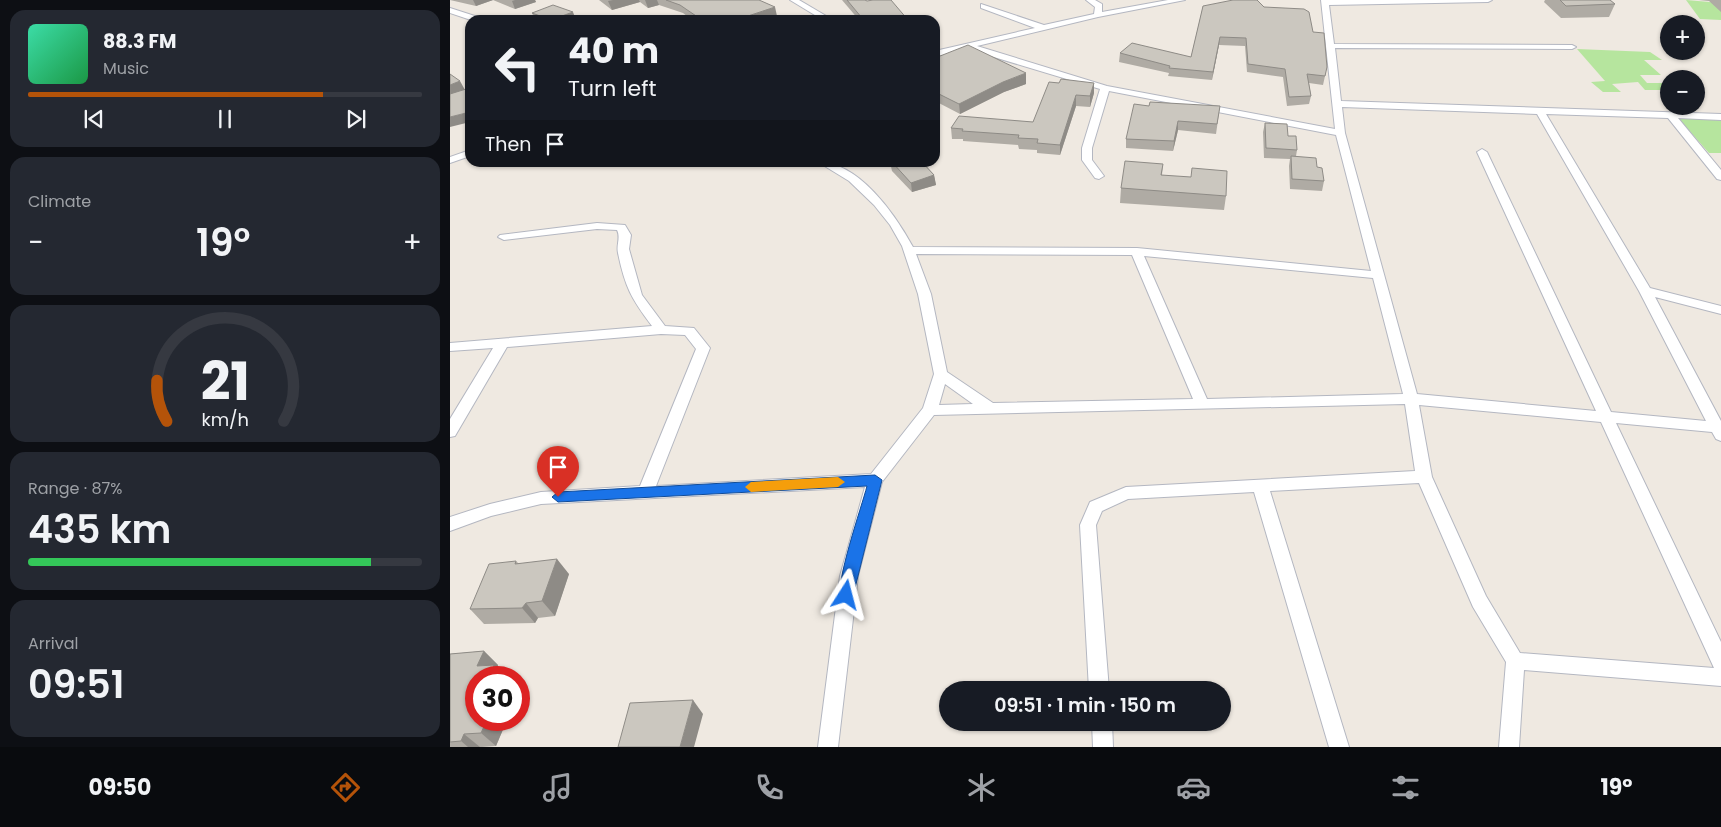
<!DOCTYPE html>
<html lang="en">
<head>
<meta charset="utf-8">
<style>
  :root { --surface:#171b24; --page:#242831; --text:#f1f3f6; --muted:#9ea1a6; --line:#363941; --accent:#b45309 }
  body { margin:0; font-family:Poppins,sans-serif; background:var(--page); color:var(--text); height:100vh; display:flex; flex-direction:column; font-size:19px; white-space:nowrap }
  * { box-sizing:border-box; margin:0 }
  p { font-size:16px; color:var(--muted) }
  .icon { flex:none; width:28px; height:28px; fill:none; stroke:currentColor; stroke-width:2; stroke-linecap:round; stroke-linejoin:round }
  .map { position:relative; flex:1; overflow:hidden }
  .panel { display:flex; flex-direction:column; gap:10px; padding:10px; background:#0d0f14; width:450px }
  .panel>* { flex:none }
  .guide { position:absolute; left:15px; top:15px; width:475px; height:152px; border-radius:15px; box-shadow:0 1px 4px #0004; background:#171b24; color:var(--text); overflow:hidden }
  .tools { position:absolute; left:1210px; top:15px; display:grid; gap:10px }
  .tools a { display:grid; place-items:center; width:45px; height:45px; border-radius:50%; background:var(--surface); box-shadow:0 1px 4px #0004; font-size:25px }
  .speed { position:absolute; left:15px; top:666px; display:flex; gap:10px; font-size:25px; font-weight:700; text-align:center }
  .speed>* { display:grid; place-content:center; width:65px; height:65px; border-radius:50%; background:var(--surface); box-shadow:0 1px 4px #0004; line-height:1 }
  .speed .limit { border:8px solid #d22; background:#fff; color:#111 }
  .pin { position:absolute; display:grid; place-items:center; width:42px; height:42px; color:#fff; margin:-51px -21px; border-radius:50% 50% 50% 0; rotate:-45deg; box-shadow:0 0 5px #0007 }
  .pin .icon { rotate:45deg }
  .me { position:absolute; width:55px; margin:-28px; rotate:9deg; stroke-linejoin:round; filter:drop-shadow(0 0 4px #0008) }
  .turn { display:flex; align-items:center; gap:18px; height:105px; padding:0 20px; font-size:22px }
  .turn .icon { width:65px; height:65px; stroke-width:2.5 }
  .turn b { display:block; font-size:35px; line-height:42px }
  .then { display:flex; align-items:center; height:48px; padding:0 20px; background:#0003; gap:10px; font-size:19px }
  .big { font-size:38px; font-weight:600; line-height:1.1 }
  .panel .tile { flex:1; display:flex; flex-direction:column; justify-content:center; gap:8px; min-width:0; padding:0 18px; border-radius:15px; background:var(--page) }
  .panel .dial { align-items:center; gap:0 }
  .dial svg { height:130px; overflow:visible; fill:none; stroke:var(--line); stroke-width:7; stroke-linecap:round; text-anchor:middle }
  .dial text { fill:var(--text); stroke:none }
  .song { display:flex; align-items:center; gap:15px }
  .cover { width:60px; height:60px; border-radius:8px; background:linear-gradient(135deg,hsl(160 70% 55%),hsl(140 70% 35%)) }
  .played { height:5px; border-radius:2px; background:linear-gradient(90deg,var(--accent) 75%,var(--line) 75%) }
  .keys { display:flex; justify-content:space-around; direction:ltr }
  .heat { display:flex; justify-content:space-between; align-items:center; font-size:28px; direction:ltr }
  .charge { height:8px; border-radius:4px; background:linear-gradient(90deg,#34c759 87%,var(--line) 0) }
  .trip { position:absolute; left:489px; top:681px; width:292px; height:50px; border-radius:25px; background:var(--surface); box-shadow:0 1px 4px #0004; font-weight:600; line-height:50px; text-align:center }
  .dock { display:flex; height:80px; justify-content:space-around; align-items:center; background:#090b0e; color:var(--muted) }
  .dock .icon { width:35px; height:35px }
  .dock .on { color:var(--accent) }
  .dock b { font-size:22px; color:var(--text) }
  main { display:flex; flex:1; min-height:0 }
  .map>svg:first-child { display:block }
  .green { fill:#b6e59e }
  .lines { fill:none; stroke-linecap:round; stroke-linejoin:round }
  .minor-casing { stroke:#b4b7c1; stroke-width:2 }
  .minor { fill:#fff; fill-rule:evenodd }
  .wall { fill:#afaba4 }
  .shaded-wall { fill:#8e8b86 }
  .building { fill:#cbc7bf; stroke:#8e8b86 }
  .route { fill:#1a73e8; stroke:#114b97 }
  .slow { fill:#f59e0b }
</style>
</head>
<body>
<main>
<section class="panel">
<div class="tile">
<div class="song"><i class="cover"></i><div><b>88.3 FM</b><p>Music</p></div></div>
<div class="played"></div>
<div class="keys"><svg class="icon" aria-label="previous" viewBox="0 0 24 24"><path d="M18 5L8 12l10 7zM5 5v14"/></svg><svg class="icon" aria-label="pause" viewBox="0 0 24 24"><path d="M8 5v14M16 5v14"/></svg><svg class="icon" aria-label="next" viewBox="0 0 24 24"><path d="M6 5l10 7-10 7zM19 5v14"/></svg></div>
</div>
<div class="tile"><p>Climate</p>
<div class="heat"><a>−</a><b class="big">19°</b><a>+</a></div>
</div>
<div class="tile dial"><svg viewBox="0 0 100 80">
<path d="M14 69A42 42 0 1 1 86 69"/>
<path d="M14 69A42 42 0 0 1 8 44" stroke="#b45309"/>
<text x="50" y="56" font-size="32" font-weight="700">21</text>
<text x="50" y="72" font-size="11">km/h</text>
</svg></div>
<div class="tile"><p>Range · 87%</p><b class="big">435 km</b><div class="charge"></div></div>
<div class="tile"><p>Arrival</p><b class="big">09:51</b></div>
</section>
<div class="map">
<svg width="1271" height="747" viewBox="0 0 1271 747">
  <rect width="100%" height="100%" fill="#efe9e1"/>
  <g class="green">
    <path d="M1236 0 1271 3V20L1250 19Z"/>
    <path d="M1127 49 1200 52 1212 60H1194L1211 75H1190L1197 83H1219V90H1195L1188 82 1162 84 1171 92H1153L1141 82 1155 81Z"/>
    <path d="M1228 118H1271V153H1259Z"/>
  </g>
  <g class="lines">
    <g class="minor-casing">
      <g id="minor">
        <path d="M340 0H349L383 20H373Z"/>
        <path d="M636 0H645L652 4V12L718 0H735L648 17 527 46 657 86 885 129 871 0H1042L1038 2 879 5 884 44 1122 45 1126 47 1122 49 885 48 891 101 1271 114V120L1228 118 1271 170V180L1267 179 1218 118 1096 114 1200 288 1271 306V314L1205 297 1271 421V441L1266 439 1262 432 1166 423 1271 642V686L1074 670 1069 747H1049L1056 662 1023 607 969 483 820 491 899 747H879L804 492 678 499 652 511 646 525 659 690H639L630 525 640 502 676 487 965 471 955 404 484 415 432 482 408 576 388 747H368L390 576 415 487 91 504 41 516 0 531V517L40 504 91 492 190 486 246 349 235 335 211 334 57 347 5 436 0 437V419L43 348 0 351V343L202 326C181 298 175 287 168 253 166 245 171 238 167 230L147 229 54 240 48 237 50 235 147 223 175 225 181 235 179 249 192 295 215 326 244 328 260 348 206 486 421 474 473 408 484 374 468 294 452 246 440 225 424 205 399 181 368 162C409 162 445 214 463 247L687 248 921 271 886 135 659 91 642 148V160L654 176 649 179 645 178 632 160V148L650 89 517 49 485 57V51L585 28 531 8V4L594 25 644 14 645 7ZM892 107 1087 114 1189 291 1256 421 1161 412 1037 152 1032 149 1027 152 1146 411 967 394 895 133ZM466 254 682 255 743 399 543 403 497 372 481 294ZM694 256 923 278 953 394 757 399ZM495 384 523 404 489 405ZM969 405 1151 422 1264 668 1070 653 1036 596 982 477Z"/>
        <path d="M0 8 31 18 32 20H21L0 13Z"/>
        <path d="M20 150V156L0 163V157Z"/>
        <path d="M642 722H662L663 747H643Z"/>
      </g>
    </g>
    <use href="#minor" class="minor"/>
  </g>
  <g class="wall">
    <path d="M0 0H85L86 2 65 9 43 0 26 6Z"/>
    <path d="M149 0H309L327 16 315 20H242L233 13 209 5 198 8 190 2 162 10Z"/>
    <path d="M392 0H415L458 20H409Z"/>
    <path d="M1095 0H1160L1165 4 1159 17 1111 18 1094 2Z"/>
    <path d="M1249 0H1271V12L1259 1Z"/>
    <path d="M753 6 814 7 863 32 877 67 873 85 859 83 861 96 859 104 837 106 833 77 797 72 795 46 769 45 762 80 718 76 719 73 669 62 670 53 741 57Z"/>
    <path d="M82 13 126 20H85Z"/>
    <path d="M485 58 576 84 554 92 510 114 485 101Z"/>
    <path d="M609 83H644V93L640 107 626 106 610 155 587 153V150L569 149 568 145 513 141V139H502L501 128 583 122Z"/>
    <path d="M699 106H770L766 134 728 130 723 151 676 148V139Z"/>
    <path d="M815 123 838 136 847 150 846 156 867 167 874 181 872 191 840 189 839 166 840 159 814 158 813 132Z"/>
    <path d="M440 162H472L484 175 486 185 462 192 442 171Z"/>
    <path d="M713 164 712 175 776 196 774 210 670 203 671 188Z"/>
    <path d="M66 561 68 563 119 574 105 616 88 618 85 623 34 624 20 609Z"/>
    <path d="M34 651 48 665 47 668 57 678H26V720H57L46 746 32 747H0V654Z"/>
  </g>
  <g class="shaded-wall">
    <path d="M23 0H43L26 6Z"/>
    <path d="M65 0H85L86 2 65 9 62 1Z"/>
    <path d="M163 0H189L190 2 162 10 158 1Z"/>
    <path d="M195 0H207L209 5 198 8Z"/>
    <path d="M325 7 327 16 315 20H292V18Z"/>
    <path d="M123 12 126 20H101Z"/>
    <path d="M288 16 290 20H275Z"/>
    <path d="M423 16V20H413L412 18Z"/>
    <path d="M770 37 769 45 762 80 763 72Z"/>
    <path d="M576 73V84L554 92 510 114 509 104 553 82Z"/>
    <path d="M10 81 15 90 0 95V85Z"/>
    <path d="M644 83V93L640 107V96Z"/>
    <path d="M626 95V106L610 155V145Z"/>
    <path d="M20 112V122L0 127V117Z"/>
    <path d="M728 121V130L723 151 724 141Z"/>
    <path d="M484 175 486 185 462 192 461 183Z"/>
    <path d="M107 559 119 574 105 616 92 601Z"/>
    <path d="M76 603 88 618 85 623 72 608Z"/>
    <path d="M34 651 48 665 47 668 57 678H38L27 666Z"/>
    <path d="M243 700 253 714 244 747H230Z"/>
    <path d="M37 720H57L46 746 31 733Z"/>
    <path d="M14 734 30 747H18L11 741Z"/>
  </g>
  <g class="building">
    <path d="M216 0H309L325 7 292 18 288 16 275 20H252L230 5Z"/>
    <path d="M397 0H415L417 1 423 0H441L458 20H429L423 16 412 18Z"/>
    <path d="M783 0H807L814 7 854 9 859 12 863 32 874 33 877 67 875 76 857 74 861 96 839 97 835 69 798 64 796 38 770 37 763 72 719 68 720 66 670 53 682 43 741 57 753 6Z"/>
    <path d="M1110 0H1160L1165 4 1116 6Z"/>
    <path d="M103 5 123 12 101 20 82 13Z"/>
    <path d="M518 45 576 73 553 82 509 104 485 92V58Z"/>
    <path d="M0 74 10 81 0 85Z"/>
    <path d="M611 79 644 83 640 96 626 95 610 145 587 143 588 139 568 138 569 135 512 131 513 129 501 128 509 116 583 122 599 82 609 83Z"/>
    <path d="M17 86 20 88V112L0 117V94L16 89Z"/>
    <path d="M700 102 770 106 767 124 728 121 724 141 676 139 684 104 699 106Z"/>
    <path d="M815 123 837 124 838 136H846L847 150 816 148Z"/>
    <path d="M841 156 866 158 867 167 872 168 874 181 842 179Z"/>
    <path d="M675 161 713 164 711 175 741 177 742 168 777 171 776 196 671 188Z"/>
    <path d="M442 162H472L484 175 461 183Z"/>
    <path d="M107 559 92 601 76 603 72 608 20 609 39 564 66 561 65 564Z"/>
    <path d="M34 651 27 666 44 665 39 678H26V720H37L31 733 14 734 11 741 0 742V654Z"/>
    <path d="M243 700 230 747H168L180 703Z"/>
  </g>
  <path class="route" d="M425 475 432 480 402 600 396 602 391 600C384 585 412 506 417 486L108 502 102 497 108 492Z"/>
  <path class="slow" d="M388 477 395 482 388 487 301 492 295 487 301 482Z"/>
</svg>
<div class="tools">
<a>+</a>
<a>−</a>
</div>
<div class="speed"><div class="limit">30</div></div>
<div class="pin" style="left:108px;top:497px;background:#d93025"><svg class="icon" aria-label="arrive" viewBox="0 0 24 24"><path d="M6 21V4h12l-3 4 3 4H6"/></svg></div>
<svg class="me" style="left:396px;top:595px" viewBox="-20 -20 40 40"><path d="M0-17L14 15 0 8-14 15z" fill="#1a73e8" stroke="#fff" stroke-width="4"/></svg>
<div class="trip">09:51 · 1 min · 150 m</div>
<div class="guide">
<div class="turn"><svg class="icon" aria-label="left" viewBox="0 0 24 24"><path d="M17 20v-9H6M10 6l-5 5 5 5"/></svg><div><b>40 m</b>Turn left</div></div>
<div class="then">Then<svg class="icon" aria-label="arrive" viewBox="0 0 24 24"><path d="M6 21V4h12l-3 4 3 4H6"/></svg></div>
</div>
</div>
</main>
<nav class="dock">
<b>09:50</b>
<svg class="icon on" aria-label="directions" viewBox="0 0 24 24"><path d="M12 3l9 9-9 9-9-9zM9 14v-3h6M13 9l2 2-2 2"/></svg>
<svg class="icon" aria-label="music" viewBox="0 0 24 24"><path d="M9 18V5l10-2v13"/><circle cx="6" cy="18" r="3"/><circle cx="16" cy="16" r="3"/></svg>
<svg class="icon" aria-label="phone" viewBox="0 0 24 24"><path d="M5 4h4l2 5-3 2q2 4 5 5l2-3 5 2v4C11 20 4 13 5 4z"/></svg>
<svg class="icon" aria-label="climate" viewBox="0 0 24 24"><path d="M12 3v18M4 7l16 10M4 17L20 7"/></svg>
<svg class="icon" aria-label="car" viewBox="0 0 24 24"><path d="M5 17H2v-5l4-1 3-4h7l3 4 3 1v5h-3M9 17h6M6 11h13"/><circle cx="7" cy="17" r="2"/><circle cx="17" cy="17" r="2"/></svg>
<svg class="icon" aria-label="filters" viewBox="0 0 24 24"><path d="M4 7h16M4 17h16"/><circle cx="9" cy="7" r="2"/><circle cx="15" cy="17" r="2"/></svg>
<b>19°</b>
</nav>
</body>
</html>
